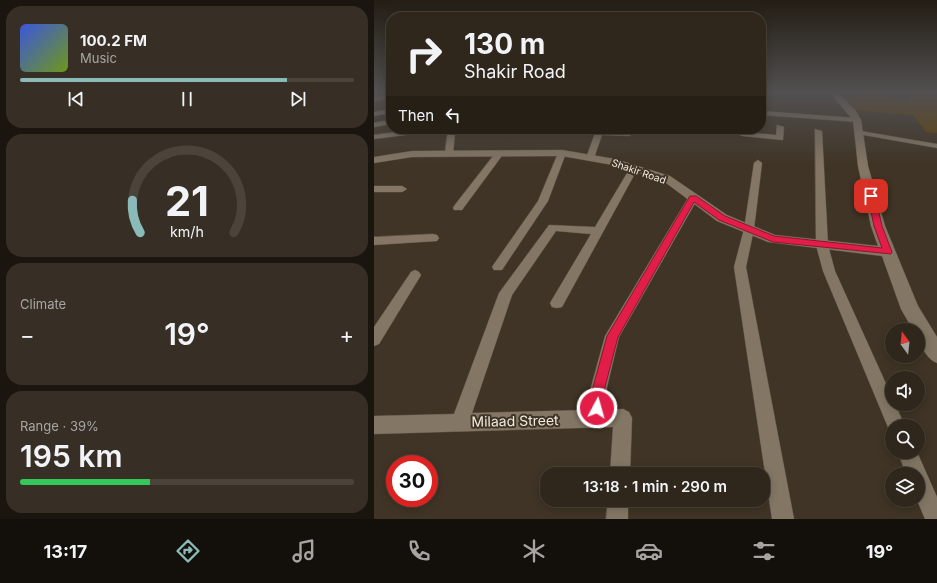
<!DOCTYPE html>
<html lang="en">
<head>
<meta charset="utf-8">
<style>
  :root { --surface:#2f271c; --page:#372f25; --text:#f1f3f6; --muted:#a7a5a3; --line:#4a443b; --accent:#8bbbb9 }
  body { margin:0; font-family:Inter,sans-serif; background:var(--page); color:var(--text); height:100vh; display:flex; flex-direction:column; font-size:15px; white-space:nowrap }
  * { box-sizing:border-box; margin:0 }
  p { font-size:13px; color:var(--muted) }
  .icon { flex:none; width:22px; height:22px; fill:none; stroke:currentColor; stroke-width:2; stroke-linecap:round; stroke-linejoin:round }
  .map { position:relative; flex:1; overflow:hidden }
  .drawer { display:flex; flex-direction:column; gap:6px; padding:6px; background:#1a150f; width:374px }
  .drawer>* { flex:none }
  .top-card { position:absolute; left:12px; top:12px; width:380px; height:122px; border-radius:16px; box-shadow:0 2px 10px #0003,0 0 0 1px var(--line); background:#2f271c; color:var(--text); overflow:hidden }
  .needle { width:26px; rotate:345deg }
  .buttons { position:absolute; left:511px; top:323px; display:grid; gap:8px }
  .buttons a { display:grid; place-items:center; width:40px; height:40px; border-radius:50%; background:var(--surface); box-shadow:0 2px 10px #0003,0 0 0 1px var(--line); font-size:20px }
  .speed { position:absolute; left:12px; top:455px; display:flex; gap:8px; font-size:20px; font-weight:700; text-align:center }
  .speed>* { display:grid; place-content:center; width:52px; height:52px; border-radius:50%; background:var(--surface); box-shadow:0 2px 10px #0003,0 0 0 1px var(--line); line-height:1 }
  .speed .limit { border:6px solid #d22; background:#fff; color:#111 }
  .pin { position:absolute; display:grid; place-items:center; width:34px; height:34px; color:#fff; margin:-17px; border-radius:8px; box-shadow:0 2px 6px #0006 }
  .me { position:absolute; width:44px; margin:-22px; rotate:6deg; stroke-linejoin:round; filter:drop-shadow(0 0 3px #0008) }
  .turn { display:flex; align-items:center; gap:14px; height:84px; padding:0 12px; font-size:18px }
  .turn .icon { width:52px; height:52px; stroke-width:2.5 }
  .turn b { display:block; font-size:28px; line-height:34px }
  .then { display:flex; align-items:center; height:38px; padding:0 12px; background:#0003; gap:8px; font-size:15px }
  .big { font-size:30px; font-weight:600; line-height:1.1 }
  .drawer .card { flex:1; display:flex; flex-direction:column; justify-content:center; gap:6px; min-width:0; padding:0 14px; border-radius:16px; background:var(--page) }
  .drawer .dial { align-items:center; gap:0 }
  .dial svg { height:104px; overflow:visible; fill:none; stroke:var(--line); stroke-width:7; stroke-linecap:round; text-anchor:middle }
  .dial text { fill:var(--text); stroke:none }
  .song { display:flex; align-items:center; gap:12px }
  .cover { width:48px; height:48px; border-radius:6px; background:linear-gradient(135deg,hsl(230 70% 55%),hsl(80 70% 35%)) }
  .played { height:4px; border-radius:2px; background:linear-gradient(90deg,var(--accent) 80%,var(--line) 80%) }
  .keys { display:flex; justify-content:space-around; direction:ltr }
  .heat { display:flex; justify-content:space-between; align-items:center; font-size:22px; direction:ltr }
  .charge { height:6px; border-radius:3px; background:linear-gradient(90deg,#34c759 39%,var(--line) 0) }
  .trip { position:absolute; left:166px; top:467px; width:230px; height:40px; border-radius:16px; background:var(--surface); box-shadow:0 2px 10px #0003,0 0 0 1px var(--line); font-weight:600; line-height:40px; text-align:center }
  .dock { display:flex; height:64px; justify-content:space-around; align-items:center; background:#13100b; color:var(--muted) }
  .dock .icon { width:28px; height:28px }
  .dock .active { color:var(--accent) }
  .dock b { font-size:18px; color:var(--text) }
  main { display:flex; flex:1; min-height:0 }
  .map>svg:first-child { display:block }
  .green { fill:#614209 }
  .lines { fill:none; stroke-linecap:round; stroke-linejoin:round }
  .minor-casing { stroke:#5b5244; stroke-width:1 }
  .tertiary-casing { stroke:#5b5244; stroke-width:1 }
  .minor { fill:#837664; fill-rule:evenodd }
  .tertiary { fill:#837664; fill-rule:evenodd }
  .route { fill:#e11d48; stroke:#92132f }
  .labels { text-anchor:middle; stroke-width:4; stroke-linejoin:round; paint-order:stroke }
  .far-street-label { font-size:10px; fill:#f2ebe1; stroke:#3f3425 }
  .near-street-label { font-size:14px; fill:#f2ebe1; stroke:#3f3425 }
</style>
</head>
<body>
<main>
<section class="drawer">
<div class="card">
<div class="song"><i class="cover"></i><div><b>100.2 FM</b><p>Music</p></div></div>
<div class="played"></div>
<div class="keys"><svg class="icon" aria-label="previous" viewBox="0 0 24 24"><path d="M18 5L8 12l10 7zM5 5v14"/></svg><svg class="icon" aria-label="pause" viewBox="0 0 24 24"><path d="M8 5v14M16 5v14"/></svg><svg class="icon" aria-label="next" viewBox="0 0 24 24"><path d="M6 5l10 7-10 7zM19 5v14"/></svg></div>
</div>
<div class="card dial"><svg viewBox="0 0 100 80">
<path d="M14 69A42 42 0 1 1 86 69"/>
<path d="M14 69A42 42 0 0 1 8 44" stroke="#8bbbb9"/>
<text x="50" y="56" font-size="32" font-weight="700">21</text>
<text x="50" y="72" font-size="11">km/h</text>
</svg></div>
<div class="card"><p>Climate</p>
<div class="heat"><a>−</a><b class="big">19°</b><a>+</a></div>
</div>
<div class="card"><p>Range · 39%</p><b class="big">195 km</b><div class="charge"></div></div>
</section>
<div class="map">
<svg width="563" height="519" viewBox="0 0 563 519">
  <rect width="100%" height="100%" fill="#3f3425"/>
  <path class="green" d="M474 92H495L534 102 539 92H563V133L552 132 539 115 476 110 463 97 482 96Z"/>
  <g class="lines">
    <g class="minor-casing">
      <g id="minor">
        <path d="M17 95V99L0 101V97Z"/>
        <path d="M17 109V113L0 116V112Z"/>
        <path d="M387 111 483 118 486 120 483 122 387 115Z"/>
        <path d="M17 120V124L0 127V123Z"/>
        <path d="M403 125 410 127 409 140 368 136 364 134 368 132 402 135Z"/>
        <path d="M46 129H68L64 131 0 139V135Z"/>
        <path d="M74 129H230L229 131 255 132 259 134 255 136 228 135 220 158 216 161 212 158 221 133 81 134 79 153 75 155 71 153Z"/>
        <path d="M441 129 448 131 454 245 461 271 518 397V404H521L531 426H518V433L516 432 449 271 442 245Z"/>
        <path d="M481 130 563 144V148L484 134H481Z"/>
        <path d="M123 151 130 153 88 210H80L79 208 80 206Z"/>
        <path d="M185 151 192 153 174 201 128 270H120L118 267 120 264 164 201Z"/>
        <path d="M384 160 388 163 380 229 372 267 420 519H398L360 267 370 229 380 163Z"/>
        <path d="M260 165 264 168 188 307 183 308 178 307 176 303 217 234 182 231 138 295 98 413 214 410 217 387 231 336 314 198 319 195 322 196 324 198 245 337 233 387 232 410 249 409 255 412 258 418 256 474H236L239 427 0 434V416L80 414 125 293 175 225 221 227 256 168Z"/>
        <path d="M0 186H28L33 189 28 192H0Z"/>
        <path d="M59 234 63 235 65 238 63 241 0 245V237Z"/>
        <path d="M41 270 45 272 47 275 5 344 0 346V327L37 272Z"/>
        <path d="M524 452H543L563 497V519H551L543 500 544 474H532Z"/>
        <path d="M234 500H254V519H232Z"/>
      </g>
    </g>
    <g class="tertiary-casing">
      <path id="tertiary" d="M455 92H463L482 111 487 120 494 166 511 226 544 306 563 337V363C551 358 544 342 544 330H539L527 309 508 256 394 242 343 221 288 180 239 165 188 156 38 157 0 163V157L38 151 188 150 241 159 296 176 353 215 401 235 504 246 497 226 484 166 479 120Z"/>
    </g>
    <use href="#minor" class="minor"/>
    <use href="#tertiary" class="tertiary"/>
  </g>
  <linearGradient id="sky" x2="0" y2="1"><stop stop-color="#231d14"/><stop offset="0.56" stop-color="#525051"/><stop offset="1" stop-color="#525051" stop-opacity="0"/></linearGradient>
  <rect width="563" height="165" fill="url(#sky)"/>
  <path class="route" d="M497 193 501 196 508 226 518 252 517 254 399 242 345 220 320 202 244 337 231 387 227 413 223 415 218 413 216 408 219 387 233 336 316 196H322L351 216 400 236 508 248 500 226 494 196Z"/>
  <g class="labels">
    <g class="far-street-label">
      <text transform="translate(265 171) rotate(19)" y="4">Shakir Road</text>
    </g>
    <g class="near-street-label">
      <text transform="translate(141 421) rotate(-1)" y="5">Milaad Street</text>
    </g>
  </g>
</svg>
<div class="buttons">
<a><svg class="needle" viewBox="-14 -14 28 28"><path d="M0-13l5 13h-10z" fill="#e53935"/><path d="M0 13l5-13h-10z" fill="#a7a5a3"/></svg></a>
<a><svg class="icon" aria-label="sound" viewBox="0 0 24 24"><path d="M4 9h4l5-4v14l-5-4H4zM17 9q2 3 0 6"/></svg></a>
<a><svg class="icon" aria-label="search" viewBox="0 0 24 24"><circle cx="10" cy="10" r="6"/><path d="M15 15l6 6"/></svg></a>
<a><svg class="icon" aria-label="layers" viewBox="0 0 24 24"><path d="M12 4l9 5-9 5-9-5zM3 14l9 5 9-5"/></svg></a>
</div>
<div class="speed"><div class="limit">30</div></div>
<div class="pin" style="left:497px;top:196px;background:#d93025"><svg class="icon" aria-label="arrive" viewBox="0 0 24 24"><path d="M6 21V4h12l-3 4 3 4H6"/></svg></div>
<svg class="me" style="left:223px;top:408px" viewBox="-20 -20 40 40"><circle r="17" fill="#e11d48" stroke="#fff" stroke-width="3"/><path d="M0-11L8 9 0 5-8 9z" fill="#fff"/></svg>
<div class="trip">13:18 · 1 min · 290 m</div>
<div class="top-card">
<div class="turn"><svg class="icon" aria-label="right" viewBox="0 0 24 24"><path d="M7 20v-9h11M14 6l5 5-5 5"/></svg><div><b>130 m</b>Shakir Road</div></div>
<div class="then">Then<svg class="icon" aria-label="left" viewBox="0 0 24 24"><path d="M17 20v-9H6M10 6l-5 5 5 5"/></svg></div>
</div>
</div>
</main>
<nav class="dock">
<b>13:17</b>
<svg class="icon active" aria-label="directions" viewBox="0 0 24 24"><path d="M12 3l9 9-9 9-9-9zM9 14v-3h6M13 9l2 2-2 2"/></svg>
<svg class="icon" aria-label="music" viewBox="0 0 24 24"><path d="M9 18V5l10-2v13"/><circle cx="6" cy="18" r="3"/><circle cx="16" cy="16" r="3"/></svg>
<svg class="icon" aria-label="phone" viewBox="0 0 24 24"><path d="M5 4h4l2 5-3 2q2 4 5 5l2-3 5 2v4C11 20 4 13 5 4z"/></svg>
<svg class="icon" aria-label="climate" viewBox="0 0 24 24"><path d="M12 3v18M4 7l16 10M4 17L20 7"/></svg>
<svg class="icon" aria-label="car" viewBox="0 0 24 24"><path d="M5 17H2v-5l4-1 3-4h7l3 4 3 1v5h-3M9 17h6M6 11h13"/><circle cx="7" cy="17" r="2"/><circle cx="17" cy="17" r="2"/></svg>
<svg class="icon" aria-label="filters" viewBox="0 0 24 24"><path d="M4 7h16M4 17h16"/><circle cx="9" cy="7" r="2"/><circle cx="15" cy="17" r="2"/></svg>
<b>19°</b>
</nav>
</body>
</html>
